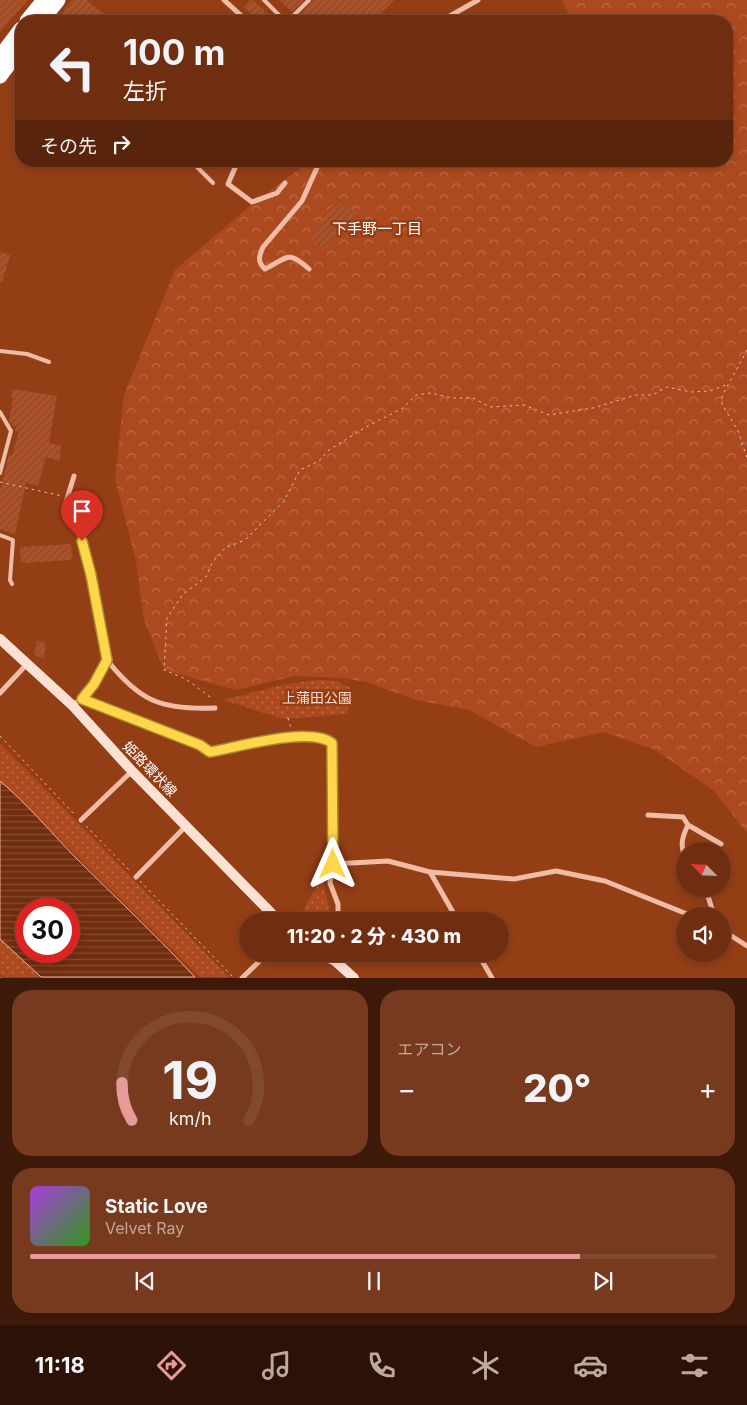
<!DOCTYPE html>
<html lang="ja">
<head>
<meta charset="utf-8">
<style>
  :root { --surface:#6f2e10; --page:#773a1e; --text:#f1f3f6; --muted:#c0a89f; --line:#814a30; --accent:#e69b98 }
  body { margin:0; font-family:Inter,"Noto Sans JP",sans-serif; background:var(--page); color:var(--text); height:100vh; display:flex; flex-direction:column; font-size:19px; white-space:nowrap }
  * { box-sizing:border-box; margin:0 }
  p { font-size:16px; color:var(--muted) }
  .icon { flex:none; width:28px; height:28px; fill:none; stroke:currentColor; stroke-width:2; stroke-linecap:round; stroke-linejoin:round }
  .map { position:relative; height:978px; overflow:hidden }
  .details { display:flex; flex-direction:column; gap:12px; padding:12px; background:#3d1909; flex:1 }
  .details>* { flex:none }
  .hud { position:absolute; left:15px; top:15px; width:718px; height:152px; border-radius:20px; box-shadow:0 2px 8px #0003,0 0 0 1px var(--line); background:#6f2e10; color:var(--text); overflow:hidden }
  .needle { width:32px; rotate:294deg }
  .controls { position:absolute; left:676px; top:842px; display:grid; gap:10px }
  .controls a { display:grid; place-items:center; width:55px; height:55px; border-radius:50%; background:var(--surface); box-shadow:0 2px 8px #0003,0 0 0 1px var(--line); font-size:25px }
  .speed { position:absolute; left:15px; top:898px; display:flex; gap:10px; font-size:25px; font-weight:700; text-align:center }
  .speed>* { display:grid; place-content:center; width:65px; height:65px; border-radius:50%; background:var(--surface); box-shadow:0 2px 8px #0003,0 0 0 1px var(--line); line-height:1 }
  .speed .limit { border:8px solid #d22; background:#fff; color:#111 }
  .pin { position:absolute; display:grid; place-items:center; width:42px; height:42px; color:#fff; margin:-51px -21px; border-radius:50% 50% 50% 0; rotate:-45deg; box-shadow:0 0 5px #0007 }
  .pin .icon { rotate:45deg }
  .me { position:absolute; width:55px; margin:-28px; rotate:0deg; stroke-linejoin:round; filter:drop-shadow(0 0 4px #0008) }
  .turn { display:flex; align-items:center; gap:18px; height:105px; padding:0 25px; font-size:22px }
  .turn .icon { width:65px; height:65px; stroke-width:2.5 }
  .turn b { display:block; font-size:35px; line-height:42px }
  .then { display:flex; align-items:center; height:48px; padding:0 25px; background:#0003; gap:10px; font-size:19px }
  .big { font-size:38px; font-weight:800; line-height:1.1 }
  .details .card { flex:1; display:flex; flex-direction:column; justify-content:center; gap:8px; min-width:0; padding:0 18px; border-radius:20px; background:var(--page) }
  .details .dial { align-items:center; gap:0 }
  .dial svg { height:130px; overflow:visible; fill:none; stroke:var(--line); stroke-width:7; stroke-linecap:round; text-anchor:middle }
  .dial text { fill:var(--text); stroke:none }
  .song { display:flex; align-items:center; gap:15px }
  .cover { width:60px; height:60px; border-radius:8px; background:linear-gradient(135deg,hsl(280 70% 55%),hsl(110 70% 35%)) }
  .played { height:5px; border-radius:2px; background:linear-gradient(90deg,var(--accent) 80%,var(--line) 80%) }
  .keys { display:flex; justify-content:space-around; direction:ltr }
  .heat { display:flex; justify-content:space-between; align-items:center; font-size:28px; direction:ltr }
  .details .tiles { flex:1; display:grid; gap:12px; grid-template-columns:1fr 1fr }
  .card:last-child { grid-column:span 2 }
  .trip { position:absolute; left:239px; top:912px; width:270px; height:50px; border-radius:25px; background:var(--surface); box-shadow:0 2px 8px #0003,0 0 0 1px var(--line); font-weight:800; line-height:50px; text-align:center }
  .menu { display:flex; height:80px; justify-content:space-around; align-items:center; background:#2c1206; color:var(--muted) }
  .menu .icon { width:35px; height:35px }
  .menu .on { color:var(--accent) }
  .menu b { font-size:22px; color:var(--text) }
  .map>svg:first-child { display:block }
  .grass { fill:url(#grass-dots) }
  .forest { fill:url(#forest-crowns) }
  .water { fill:url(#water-rules); stroke:#f3b299; fill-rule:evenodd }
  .building { fill:url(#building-hatch) }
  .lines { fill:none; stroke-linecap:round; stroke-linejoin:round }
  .path { stroke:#f1bca6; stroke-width:1; stroke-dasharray:2.5 4; stroke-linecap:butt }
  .lane { stroke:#f1bca6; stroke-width:4 }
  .street { stroke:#f1bca6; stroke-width:5 }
  .secondary { stroke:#fbe1d4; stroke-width:10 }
  .highway { stroke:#fff; stroke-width:15 }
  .route-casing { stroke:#a68a30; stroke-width:12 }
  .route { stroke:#ffd54a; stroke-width:9 }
  .labels { text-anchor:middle; stroke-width:5; stroke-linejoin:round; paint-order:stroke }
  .park-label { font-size:14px; fill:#fcdbcd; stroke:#943e16 }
  .street-label { font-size:14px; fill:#fff; stroke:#943e16 }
  .neighbourhood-label { font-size:15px; fill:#fff; stroke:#943e16 }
</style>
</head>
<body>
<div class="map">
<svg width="747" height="978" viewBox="0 0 747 978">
  <defs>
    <pattern id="grass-dots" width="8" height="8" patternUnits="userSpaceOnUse" patternTransform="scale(1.25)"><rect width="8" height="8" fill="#ad491f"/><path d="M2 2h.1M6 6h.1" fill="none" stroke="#bd6d4c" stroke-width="1.8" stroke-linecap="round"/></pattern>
    <pattern id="forest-crowns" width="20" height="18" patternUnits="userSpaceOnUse" patternTransform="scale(1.25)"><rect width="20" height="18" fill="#ad491f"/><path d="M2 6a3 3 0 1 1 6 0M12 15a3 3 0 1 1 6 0" fill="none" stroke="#bd6d4c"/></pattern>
    <pattern id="water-rules" width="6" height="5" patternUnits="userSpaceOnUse" patternTransform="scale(1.25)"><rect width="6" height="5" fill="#712e0e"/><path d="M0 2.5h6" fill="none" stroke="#864d32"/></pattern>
    <pattern id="building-hatch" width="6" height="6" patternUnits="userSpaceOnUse" patternTransform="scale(1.25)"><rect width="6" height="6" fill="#b25025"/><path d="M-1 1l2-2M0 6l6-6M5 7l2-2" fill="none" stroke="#7a4e3a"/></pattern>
  </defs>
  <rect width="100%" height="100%" fill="#943e16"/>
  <g class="grass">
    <path d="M316 680 337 681 350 688 347 714 284 719 223 700 282 685Z"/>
    <path d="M0 743 229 977H200L0 780Z"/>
    <path d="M323 875C323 891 330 905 331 921H297Z"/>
    <path d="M0 939 41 977H3L0 974Z"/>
  </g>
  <path class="forest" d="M561 0H747V833L714 791 655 750 604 732 536 747 469 710 416 700 366 682 343 678 294 676 236 690 164 670 144 620 136 561 115 479 124 395 175 270 250 206 310 161H726V21H574Z"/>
  <path class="water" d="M0 781C27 804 49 830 73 855 114 896 156 935 195 977H41L0 939ZM26 909H69V951H26Z"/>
  <g class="building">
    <path d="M0 0H28L0 32Z"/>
    <path d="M72 0H86L113 21H60L58 18Z"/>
    <path d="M251 0H253L275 21H259L244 7Z"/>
    <path d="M280 0H304L292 12Z"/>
    <path d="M313 0H394L373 21H302L297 17Z"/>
    <path d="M336 200 357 212 349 225 343 221 325 249 310 239Z"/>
    <path d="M0 252 10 255 2 282 0 281Z"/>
    <path d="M12 389 57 396 49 443 61 446 60 461 46 457 38 486 26 483 15 535 0 529V491L9 455 12 456 19 431H15L16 426 12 425 9 421 13 397H11Z"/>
    <path d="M71 544 72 560 21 563 20 547Z"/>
    <path d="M37 641 46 643 44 658 34 656Z"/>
  </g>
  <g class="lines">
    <g class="path">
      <path d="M747 350 722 396V404L738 431 747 458"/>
      <path d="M0 482 62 496"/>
      <path d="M210 697 186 679 164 670 167 618 183 594 206 577 212 563 225 548 245 540 284 501 300 470 319 461 329 450 366 427 403 408 416 395 431 393 452 398H473L490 407 524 405 549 415 593 408 636 395H652L667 387 691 392 709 391 729 384"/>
      <path d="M288 718 291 729"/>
      <path d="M0 736 76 816"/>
      <path d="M86 826 130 871"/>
      <path d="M140 881 234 978"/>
      <path d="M0 977V978"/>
    </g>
    <g class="lane">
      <path d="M264 0 285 21"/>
      <path d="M288 21 309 0"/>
      <path d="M191 161 213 183"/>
      <path d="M0 351 27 354 49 362"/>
      <path d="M0 412 11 431 0 473"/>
      <path d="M0 535 13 540 10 580 12 584"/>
    </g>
    <g class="street">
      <path d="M224 0 247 21"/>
      <path d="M441 21 478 0"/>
      <path d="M238 161 228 184 252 202 277 193 285 183"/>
      <path d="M309 269C287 249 288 258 265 269 257 262 259 256 263 247L302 201 320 161"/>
      <path d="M107 660C140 702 162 710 215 708"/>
      <path d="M0 693 27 664"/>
      <path d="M82 699 200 745 210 752C238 747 310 726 332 743L333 864 330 883 338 904V921"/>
      <path d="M72 705 82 699 95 684 107 660 91 575 82 541 66 502 74 476"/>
      <path d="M648 815 683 817 688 825"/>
      <path d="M81 820 132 771"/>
      <path d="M685 857C680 845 682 837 688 825L721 844"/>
      <path d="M333 864 388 861 430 872 514 879 556 871 605 881 692 916"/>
      <path d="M430 872 458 921"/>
      <path d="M136 877 186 826"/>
      <path d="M702 889 708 896 714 916"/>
      <path d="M722 930 747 946"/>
      <path d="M478 954 492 978"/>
      <path d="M242 978 267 954"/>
    </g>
    <g class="secondary">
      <path d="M0 639 72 705 132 771 279 921"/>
      <path d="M319 954 334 960 354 978"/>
    </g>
    <g class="highway">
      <path d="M27 21 44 0"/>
      <path d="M41 21 58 0"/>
      <path d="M0 57 21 29"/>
      <path d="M0 76 21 48"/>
    </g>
  </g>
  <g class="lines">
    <g class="route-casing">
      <path id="route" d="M82 541 91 575 107 660 94 684 82 699 200 745 210 752C238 747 310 726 332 743L333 864"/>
    </g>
    <use href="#route" class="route"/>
  </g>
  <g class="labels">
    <g class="park-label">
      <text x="317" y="703">上蒲田公園</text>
    </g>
    <g class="street-label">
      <text transform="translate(150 769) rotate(46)" y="5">姫路環状線</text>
    </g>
    <g class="neighbourhood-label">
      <text x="377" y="234">下手野一丁目</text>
    </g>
  </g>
</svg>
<div class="controls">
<a><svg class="needle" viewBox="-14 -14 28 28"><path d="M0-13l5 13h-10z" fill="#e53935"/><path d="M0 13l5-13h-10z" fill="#c0a89f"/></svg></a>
<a><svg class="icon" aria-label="sound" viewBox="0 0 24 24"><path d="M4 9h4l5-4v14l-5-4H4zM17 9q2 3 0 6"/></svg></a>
</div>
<div class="speed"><div class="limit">30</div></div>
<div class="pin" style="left:82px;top:541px;background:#d93025"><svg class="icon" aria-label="arrive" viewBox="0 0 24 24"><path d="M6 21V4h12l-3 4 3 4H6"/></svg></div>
<svg class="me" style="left:333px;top:864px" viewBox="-20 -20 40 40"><path d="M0-17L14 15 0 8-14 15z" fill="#ffd54a" stroke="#fff" stroke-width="4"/></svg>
<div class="trip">11:20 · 2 分 · 430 m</div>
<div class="hud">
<div class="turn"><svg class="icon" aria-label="left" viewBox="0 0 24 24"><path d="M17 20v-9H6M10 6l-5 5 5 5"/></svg><div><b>100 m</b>左折</div></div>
<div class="then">その先<svg class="icon" aria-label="right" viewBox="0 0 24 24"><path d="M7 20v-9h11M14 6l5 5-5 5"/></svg></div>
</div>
</div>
<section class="details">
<div class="tiles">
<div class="card dial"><svg viewBox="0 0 100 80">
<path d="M14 69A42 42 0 1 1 86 69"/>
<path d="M14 69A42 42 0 0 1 8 46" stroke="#e69b98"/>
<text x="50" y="56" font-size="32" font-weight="700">19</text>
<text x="50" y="72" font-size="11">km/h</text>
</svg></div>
<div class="card"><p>エアコン</p>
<div class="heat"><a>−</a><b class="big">20°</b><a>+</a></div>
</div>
<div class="card">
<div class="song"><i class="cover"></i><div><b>Static Love</b><p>Velvet Ray</p></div></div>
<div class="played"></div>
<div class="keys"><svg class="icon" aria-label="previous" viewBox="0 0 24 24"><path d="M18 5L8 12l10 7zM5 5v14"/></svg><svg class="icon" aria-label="pause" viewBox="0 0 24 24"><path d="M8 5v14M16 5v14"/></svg><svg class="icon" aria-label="next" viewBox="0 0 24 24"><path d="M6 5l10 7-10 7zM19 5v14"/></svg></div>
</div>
</div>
</section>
<nav class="menu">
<b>11:18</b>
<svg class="icon on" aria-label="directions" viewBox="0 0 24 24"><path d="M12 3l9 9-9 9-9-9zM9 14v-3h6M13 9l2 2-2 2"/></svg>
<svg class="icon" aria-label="music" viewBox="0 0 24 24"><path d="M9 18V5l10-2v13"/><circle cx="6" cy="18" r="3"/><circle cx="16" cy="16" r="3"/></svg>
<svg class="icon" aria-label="phone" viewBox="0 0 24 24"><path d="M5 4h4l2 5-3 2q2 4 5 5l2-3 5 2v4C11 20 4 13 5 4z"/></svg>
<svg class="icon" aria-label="climate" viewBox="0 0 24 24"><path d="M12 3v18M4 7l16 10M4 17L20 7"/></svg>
<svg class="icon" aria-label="car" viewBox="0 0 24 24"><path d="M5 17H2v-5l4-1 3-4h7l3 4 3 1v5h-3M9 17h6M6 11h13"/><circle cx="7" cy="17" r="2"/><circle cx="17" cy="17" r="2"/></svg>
<svg class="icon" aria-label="filters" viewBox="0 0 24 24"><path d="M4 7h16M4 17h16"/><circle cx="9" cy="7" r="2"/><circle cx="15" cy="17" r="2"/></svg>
</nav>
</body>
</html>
